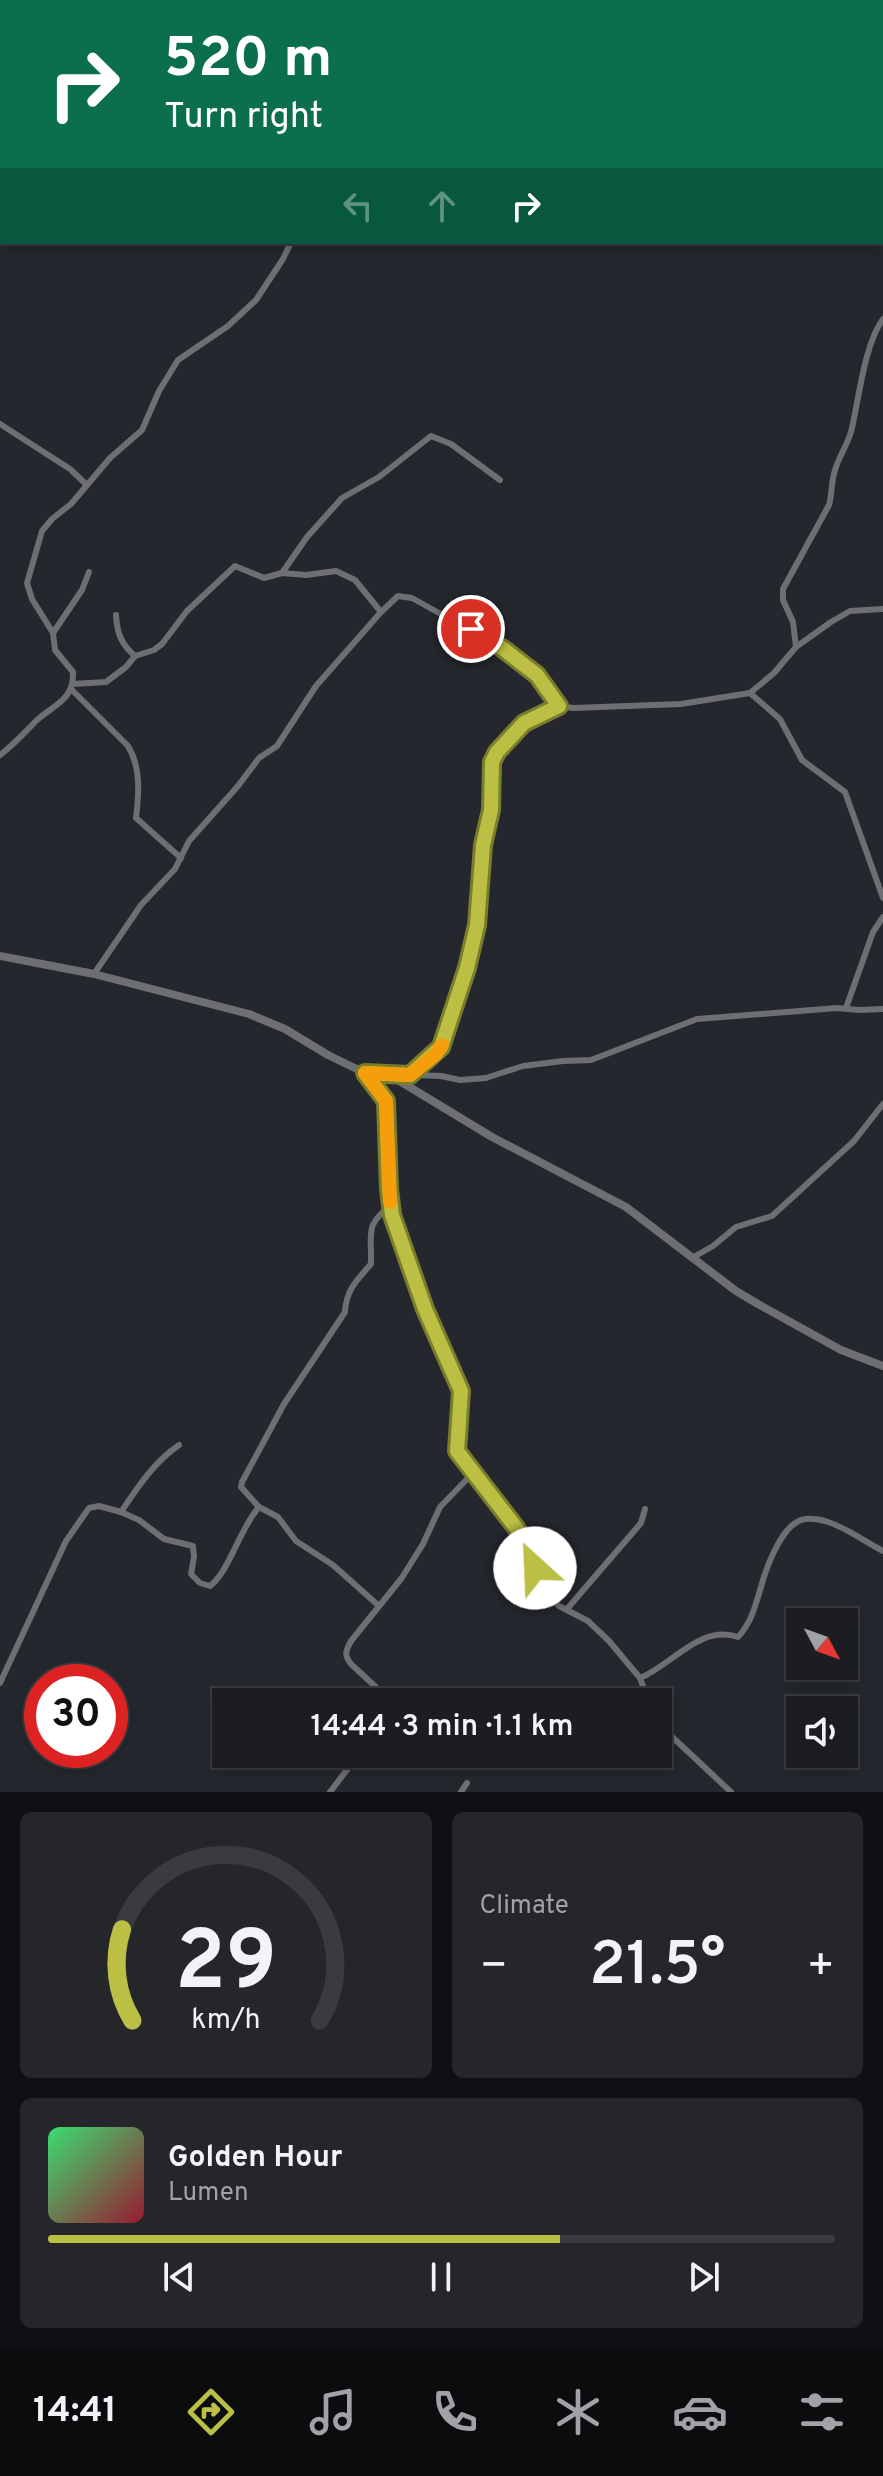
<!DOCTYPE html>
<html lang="en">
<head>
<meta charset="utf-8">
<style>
  :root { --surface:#1b1d22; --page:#24262a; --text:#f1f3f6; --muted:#a0a2a5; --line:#393b40; --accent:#bbc044 }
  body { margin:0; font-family:Overpass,sans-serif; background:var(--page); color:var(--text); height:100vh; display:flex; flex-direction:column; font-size:30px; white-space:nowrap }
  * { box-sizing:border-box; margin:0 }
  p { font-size:26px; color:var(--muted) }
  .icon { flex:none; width:44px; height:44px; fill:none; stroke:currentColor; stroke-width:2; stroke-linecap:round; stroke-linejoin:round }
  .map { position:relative; height:1792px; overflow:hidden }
  .side { display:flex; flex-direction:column; gap:20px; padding:20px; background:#0f1013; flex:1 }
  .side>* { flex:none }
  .guide { position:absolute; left:0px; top:0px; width:884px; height:244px; box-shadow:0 4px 12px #0003,0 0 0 2px var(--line); background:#0b6e4f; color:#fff; overflow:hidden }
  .needle { width:52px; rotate:131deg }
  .tools { position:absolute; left:786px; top:1608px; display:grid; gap:16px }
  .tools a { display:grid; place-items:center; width:72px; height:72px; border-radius:0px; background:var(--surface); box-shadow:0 4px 12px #0003,0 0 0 2px var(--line); font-size:40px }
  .speed { position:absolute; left:24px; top:1664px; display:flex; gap:16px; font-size:40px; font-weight:700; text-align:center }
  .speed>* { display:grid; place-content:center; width:104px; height:104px; border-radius:50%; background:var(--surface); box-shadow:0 4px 12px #0003,0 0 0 2px var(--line); line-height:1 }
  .speed .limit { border:12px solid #d22; background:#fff; color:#111 }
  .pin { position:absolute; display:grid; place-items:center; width:68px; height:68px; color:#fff; margin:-34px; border:4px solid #fff; border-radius:50%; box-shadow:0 2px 8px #0007 }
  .me { position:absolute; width:88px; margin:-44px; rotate:335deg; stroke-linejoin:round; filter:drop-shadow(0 0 6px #0008) }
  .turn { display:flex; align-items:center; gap:28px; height:168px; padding:0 32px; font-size:36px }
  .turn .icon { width:104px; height:104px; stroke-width:2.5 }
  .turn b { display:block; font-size:56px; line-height:68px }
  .lanes { display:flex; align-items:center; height:76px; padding:0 32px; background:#0003; justify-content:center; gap:40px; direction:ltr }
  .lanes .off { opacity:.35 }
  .big { font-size:60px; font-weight:600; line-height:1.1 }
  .side .tile { flex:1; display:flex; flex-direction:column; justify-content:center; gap:12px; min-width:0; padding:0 28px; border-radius:12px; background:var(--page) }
  .side .dial { align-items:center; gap:0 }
  .dial svg { height:208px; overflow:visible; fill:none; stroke:var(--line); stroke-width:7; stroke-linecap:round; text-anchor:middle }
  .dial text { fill:var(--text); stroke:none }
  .song { display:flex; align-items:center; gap:24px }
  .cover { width:96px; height:96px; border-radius:12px; background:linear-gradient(135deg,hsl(140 70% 55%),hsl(350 70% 35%)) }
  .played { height:8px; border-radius:4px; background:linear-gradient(90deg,var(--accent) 65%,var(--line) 65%) }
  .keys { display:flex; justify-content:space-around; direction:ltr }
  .heat { display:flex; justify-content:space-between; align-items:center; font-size:44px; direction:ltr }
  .side .tiles { flex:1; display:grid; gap:20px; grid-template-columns:1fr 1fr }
  .tile:last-child { grid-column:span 2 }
  .trip { position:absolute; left:212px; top:1688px; width:460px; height:80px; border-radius:0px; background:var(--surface); box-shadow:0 4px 12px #0003,0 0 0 2px var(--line); font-weight:600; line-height:80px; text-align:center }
  .dock { display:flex; height:128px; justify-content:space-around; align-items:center; background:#0b0c0e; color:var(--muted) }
  .dock .icon { width:56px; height:56px }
  .dock .on { color:var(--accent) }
  .dock b { font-size:36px; color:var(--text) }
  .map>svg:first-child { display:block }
  .green { fill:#354b73 }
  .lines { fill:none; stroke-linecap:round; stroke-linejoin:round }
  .stream { stroke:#000548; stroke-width:2 }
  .minor { stroke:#6e6f72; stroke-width:6 }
  .tertiary { stroke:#6e6f72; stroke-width:8 }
  .route-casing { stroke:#7a7d2c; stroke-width:20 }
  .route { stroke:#bbc044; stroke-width:14 }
  .slow { stroke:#f59e0b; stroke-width:14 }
</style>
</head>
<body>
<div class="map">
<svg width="883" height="1792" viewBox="0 0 883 1792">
  <rect width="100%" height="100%" fill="#24272d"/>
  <path class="green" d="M340 0H883V133L882 2H320Z"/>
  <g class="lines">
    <g class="stream">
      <path d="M512 2H539"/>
      <path d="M881 2 882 0"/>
      <path d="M0 94 2 97"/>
    </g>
    <g class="minor">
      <path d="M0 424 70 469 87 485"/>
      <path d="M282 573 307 537 342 498 379 477 431 436 451 444 500 480"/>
      <path d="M116 615C117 633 121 644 135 656"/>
      <path d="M53 633 82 590 89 572"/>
      <path d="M796 647 793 622 783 600V589L829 505C832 495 831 485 834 474 837 458 849 444 852 428 859 397 865 343 883 319"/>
      <path d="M73 684 106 682 126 667 135 656 154 650 162 644 187 611 235 566 264 578 282 573 306 575 336 571 355 580 381 612"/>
      <path d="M71 689 128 746C141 767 139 794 136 818L181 858"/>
      <path d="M750 693 780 719 802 760 845 792 883 898"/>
      <path d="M0 755C15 744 24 733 37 720 55 704 74 700 73 672L55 650 53 633 32 599 27 583 42 531 52 519 71 504 110 458 142 430 159 391 178 360 228 326 256 300 283 259 291 242"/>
      <path d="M94 974 141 905 175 869 189 841 238 786 259 758 277 746 316 686 381 612 398 596 412 598 502 648 537 675 559 706 573 708 681 704 750 693 774 673 796 647 831 622 850 611 883 609"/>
      <path d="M846 1008 873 932 883 917"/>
      <path d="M365 1073 386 1101 389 1189 396 1229 425 1309 461 1391 457 1451 517 1529 553 1600 559 1606 588 1621 609 1641 640 1678 649 1702"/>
      <path d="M390 1074 441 1076 460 1080 486 1078 523 1066 563 1061 591 1060 697 1019 837 1008 859 1010 883 1009"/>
      <path d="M410 1075 441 1047 467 968 477 925 483 845 491 810 492 762 497 752 524 723 559 706"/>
      <path d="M692 1258 713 1246 736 1227 772 1216 854 1141 883 1104"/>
      <path d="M121 1512C137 1488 154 1462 179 1445"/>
      <path d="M379 1606 333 1565 296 1541 278 1517 259 1507 241 1487 242 1482 284 1404 345 1312C346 1290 357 1280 371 1264 372 1233 364 1226 391 1205"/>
      <path d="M567 1609 641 1523 645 1509"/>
      <path d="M640 1678C672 1665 700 1624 738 1637 752 1622 755 1606 761 1587 766 1568 780 1531 797 1522 805 1517 818 1519 828 1522 847 1528 865 1542 883 1551"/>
      <path d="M0 1683 66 1541 89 1508 99 1506 121 1512 139 1520 164 1539 193 1546 194 1557 191 1574 200 1583 210 1586C229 1572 240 1528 259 1507"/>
      <path d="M392 1702 352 1665C344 1656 345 1652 351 1641L401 1579 423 1544 440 1507 473 1473"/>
      <path d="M658 1720 668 1733 731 1792"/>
      <path d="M330 1792 359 1754"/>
      <path d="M461 1792 467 1783"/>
    </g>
    <path class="tertiary" d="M0 956 94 974 249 1014 285 1029 328 1055 365 1073 388 1074 492 1137 626 1207 736 1291 758 1304 841 1350 883 1366"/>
  </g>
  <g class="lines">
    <g class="route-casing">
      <path id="route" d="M471 629 502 648 537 675 559 706 524 723 497 752 492 762 491 810 483 845 477 925 467 968 441 1047 410 1075 365 1073 386 1101 389 1189 392 1215 425 1309 461 1391 457 1451 517 1529 535 1568"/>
    </g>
    <use href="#route" class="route"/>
    <path class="slow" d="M390 1202 386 1101 365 1073 410 1075 436 1054 442 1045"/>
  </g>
</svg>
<div class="tools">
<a><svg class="needle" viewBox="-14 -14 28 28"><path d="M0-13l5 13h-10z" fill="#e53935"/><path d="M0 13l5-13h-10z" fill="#a0a2a5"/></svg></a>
<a><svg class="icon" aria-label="sound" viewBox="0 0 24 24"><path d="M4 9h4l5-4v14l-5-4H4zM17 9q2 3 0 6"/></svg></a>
</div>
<div class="speed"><div class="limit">30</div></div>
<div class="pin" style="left:471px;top:629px;background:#d93025"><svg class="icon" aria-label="arrive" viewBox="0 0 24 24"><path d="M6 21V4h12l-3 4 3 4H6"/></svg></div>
<svg class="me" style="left:535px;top:1568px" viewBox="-20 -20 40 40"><circle r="19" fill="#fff"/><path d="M0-13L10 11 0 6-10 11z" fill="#bbc044"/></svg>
<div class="trip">14:44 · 3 min · 1.1 km</div>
<div class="guide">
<div class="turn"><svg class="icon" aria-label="right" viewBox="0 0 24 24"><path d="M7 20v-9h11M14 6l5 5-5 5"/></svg><div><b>520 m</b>Turn right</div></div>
<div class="lanes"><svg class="icon off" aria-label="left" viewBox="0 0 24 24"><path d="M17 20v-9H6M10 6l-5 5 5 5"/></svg><svg class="icon off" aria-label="ahead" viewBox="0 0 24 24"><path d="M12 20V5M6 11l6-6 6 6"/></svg><svg class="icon" aria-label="right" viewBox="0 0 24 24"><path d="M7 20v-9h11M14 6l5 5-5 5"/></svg></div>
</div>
</div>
<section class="side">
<div class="tiles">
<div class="tile dial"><svg viewBox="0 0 100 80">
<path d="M14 69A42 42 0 1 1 86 69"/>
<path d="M14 69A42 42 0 0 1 10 34" stroke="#bbc044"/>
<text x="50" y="56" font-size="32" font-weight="700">29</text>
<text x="50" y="72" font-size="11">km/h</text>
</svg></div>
<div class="tile"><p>Climate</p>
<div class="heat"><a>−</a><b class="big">21.5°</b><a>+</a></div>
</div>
<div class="tile">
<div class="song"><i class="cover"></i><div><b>Golden Hour</b><p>Lumen</p></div></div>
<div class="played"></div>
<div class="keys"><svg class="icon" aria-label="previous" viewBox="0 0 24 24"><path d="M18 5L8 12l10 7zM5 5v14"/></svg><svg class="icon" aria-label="pause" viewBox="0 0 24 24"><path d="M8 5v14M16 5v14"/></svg><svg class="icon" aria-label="next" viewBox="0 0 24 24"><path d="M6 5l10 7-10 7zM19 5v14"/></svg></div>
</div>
</div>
</section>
<nav class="dock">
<b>14:41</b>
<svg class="icon on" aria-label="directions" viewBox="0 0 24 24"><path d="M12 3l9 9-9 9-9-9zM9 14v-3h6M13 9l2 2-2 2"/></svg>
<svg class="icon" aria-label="music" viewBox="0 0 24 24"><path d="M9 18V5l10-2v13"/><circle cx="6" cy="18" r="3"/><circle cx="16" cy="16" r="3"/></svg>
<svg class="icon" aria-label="phone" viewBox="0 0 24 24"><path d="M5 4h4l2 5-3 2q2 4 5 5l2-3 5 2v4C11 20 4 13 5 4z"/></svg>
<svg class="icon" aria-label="climate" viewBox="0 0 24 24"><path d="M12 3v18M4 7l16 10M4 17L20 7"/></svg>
<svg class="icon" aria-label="car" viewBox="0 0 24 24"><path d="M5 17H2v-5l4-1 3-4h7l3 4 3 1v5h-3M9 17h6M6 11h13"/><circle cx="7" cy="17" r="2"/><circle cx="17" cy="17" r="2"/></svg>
<svg class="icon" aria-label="filters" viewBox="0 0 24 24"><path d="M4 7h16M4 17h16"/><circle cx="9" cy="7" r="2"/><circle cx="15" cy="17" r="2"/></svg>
</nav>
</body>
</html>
